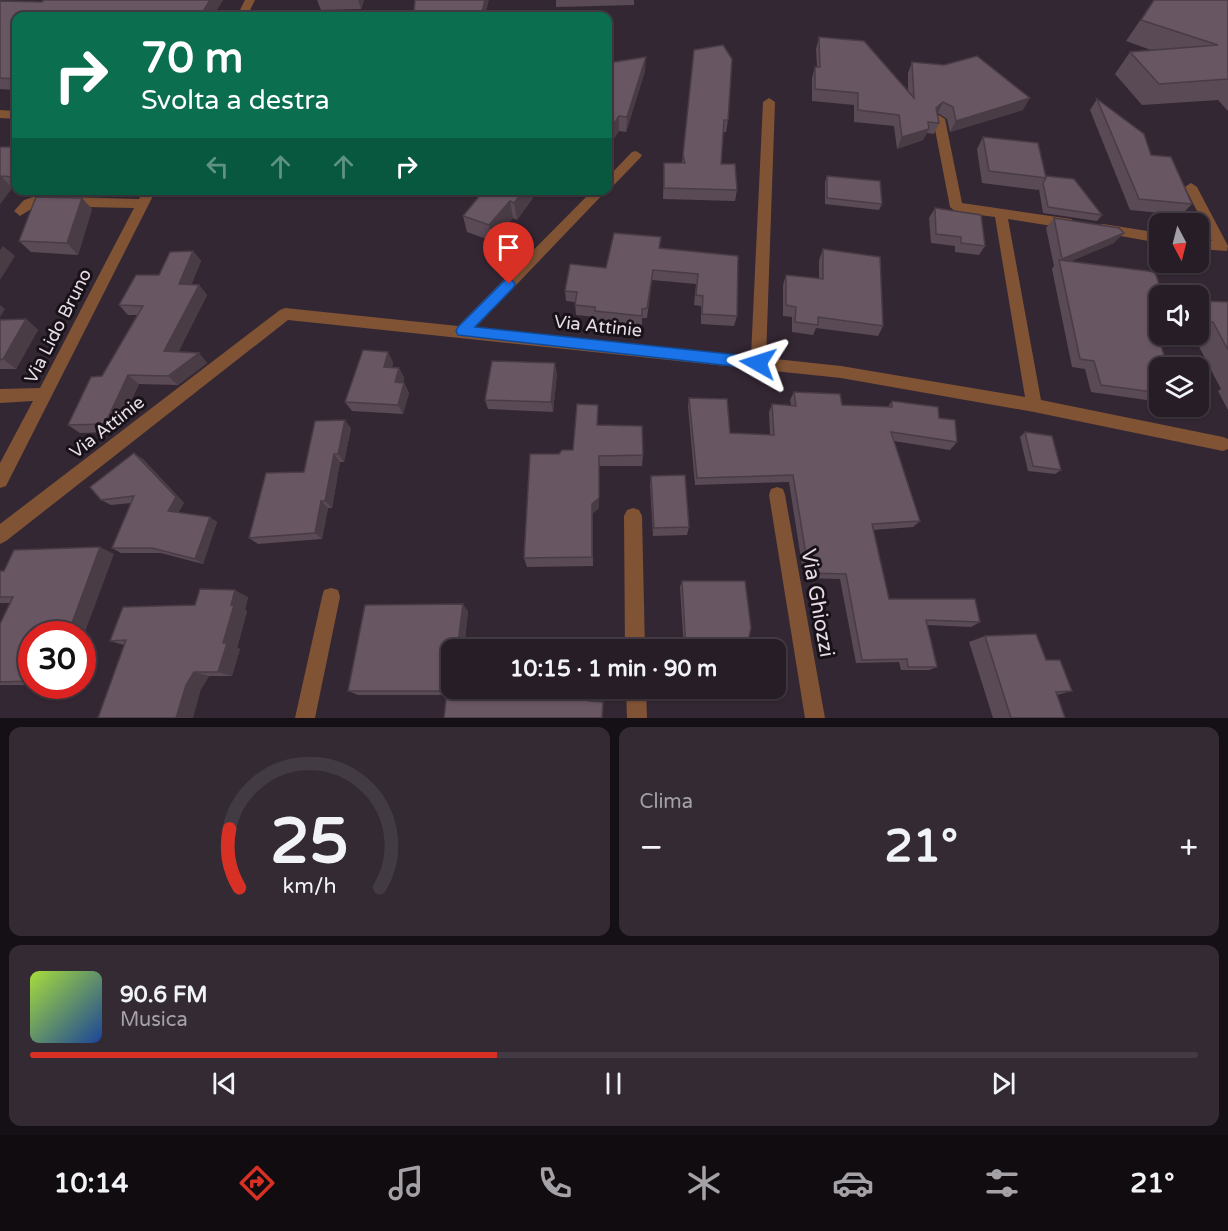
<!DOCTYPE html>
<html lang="it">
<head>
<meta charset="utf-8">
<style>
  :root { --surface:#271d27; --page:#332a33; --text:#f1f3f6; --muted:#a4a2a7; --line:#433b44; --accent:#d93025 }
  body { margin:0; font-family:"Varela Round",sans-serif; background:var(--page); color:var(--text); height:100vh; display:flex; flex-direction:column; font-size:22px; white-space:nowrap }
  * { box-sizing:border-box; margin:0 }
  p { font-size:20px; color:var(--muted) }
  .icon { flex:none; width:33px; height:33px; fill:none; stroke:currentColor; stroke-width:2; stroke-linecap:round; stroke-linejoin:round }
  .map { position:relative; height:718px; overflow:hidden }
  .sheet { display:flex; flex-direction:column; gap:9px; padding:9px; background:#151015; flex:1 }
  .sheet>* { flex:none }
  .guide { position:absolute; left:12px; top:12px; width:600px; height:183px; border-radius:12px; box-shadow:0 2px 4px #0004,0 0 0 2px var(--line); background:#0b6e4f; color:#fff; overflow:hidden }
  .needle { width:39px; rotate:173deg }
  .tools { position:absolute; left:1149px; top:213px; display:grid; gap:12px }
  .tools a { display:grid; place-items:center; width:60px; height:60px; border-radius:12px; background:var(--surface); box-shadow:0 2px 4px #0004,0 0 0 2px var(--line); font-size:30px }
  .speed { position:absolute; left:18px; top:621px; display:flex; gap:12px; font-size:30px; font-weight:700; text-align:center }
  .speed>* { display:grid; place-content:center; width:78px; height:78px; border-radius:50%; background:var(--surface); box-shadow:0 2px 4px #0004,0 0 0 2px var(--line); line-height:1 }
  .speed .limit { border:9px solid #d22; background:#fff; color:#111 }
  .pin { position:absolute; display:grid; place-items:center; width:51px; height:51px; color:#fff; margin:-62px -26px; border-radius:50% 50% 50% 0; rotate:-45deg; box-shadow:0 0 6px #0007 }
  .pin .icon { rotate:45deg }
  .me { position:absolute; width:66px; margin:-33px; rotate:276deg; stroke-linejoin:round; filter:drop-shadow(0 0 4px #0008) }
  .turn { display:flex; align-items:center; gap:21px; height:126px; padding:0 30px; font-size:27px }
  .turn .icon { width:78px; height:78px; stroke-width:2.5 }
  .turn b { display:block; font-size:42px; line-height:51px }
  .lanes { display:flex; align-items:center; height:57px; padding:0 30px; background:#0003; justify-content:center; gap:30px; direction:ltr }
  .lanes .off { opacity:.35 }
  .big { font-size:45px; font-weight:800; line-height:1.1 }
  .sheet .tile { flex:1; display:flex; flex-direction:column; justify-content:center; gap:9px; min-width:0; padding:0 21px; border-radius:12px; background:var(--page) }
  .sheet .dial { align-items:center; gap:0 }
  .dial svg { height:156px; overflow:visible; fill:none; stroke:var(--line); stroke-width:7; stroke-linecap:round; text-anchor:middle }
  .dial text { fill:var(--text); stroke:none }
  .song { display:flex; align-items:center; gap:18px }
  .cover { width:72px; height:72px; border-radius:9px; background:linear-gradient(135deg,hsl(80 70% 55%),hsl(220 70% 35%)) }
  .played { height:6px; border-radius:3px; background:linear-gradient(90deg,var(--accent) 40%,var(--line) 40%) }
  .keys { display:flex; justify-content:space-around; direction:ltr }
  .heat { display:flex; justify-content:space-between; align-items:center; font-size:33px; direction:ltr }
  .sheet .tiles { flex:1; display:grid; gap:9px; grid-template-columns:1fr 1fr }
  .tile:last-child { grid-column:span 2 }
  .trip { position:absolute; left:441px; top:639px; width:345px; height:60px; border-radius:12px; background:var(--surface); box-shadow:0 2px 4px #0004,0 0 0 2px var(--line); font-weight:800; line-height:60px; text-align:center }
  .tab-bar { display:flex; height:96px; justify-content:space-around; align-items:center; background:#100c10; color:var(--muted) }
  .tab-bar .icon { width:42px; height:42px }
  .tab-bar .active { color:var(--accent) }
  .tab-bar b { font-size:27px; color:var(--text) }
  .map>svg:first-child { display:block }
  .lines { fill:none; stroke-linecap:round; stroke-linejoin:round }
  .street { fill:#805334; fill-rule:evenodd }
  .wall { fill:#594a55 }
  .shaded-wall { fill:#493c45 }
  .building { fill:#685663; stroke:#493c45; stroke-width:1.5 }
  .route { fill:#1a73e8; stroke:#114b97; stroke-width:1.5 }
  .labels { text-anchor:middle; stroke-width:6; stroke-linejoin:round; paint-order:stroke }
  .street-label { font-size:18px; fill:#e6dde6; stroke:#181218 }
  .near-street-label { font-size:21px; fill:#e6dde6; stroke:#181218 }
</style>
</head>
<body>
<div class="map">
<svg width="1228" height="718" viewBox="0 0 1228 718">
  <rect width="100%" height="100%" fill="#342734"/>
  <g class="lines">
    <g class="street">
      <path d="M245 0H255L247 16H237Z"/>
      <path d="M769 98 775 102 766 358 841 366 1025 397 995 217 956 212 950 207 933 119 939 115 945 119 962 203 1071 219 1078 224 1071 229 1008 219 1041 400 1223 437 1228 439V449L1223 451 1034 412 841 378 288 320 6 541 0 544V524L280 310 285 308 458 326 593 190H607L475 328 751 356 763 102Z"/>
      <path d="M0 110 16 111V119L0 118Z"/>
      <path d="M636 151 642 155 640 158 612 187 608 188V177L632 152Z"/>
      <path d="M1191 183 1197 187 1228 246 1227 251 1198 249V239L1212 241 1185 187Z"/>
      <path d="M143 190H156L6 486 0 488V463L33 401 0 403V389L40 388 134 208 36 206 20 216 14 211 24 200 36 196 139 199Z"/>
      <path d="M1103 224 1160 233V243L1098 232 1096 229 1098 226Z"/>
      <path d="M777 487 783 489 785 495 825 718H805L769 495 771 489Z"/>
      <path d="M633 508 639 510 642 516 645 650H625L624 516 627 510Z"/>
      <path d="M331 588 338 590 340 597 315 718H295L322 597 324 590Z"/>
      <path d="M626 688H646L647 718H627Z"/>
    </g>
  </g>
  <g class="wall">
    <path d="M44 0H223L213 16H16V90L0 89V1L42 2Z"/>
    <path d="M317 0H364L361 9 321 10Z"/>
    <path d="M556 0H634V5L556 7Z"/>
    <path d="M1154 0H1228V111L1218 100 1142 105 1115 74 1130 52 1151 50 1126 41Z"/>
    <path d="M819 37 908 91V73L912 62 1023 110 950 132 947 119 938 113 939 123 934 134 927 133 923 140 897 149 894 126 854 122V105L812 101V78L815 67H817L816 49Z"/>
    <path d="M694 50 728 120 726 132H723L721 164 737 190 735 201 663 199 664 163H682Z"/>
    <path d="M608 63 645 71 626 132 619 131 608 147Z"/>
    <path d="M1097 99 1151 155 1192 204 1181 215 1130 210 1090 110Z"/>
    <path d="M983 137 1046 176 1102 215 1097 221 1043 213 1039 189 1038 190 982 183 977 149Z"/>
    <path d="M0 147H16V188H12L0 204Z"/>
    <path d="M827 176 882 204 879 210 825 204V182Z"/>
    <path d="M49 190H99L97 196 53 194Z"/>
    <path d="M478 190H544L540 196 535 195 517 220 513 218 492 241 467 232 463 216 479 197Z"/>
    <path d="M935 208 985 246 979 255 955 252V246L931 243 929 218Z"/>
    <path d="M92 209 78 255 31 252 19 241Z"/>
    <path d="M1054 218 1114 243 1071 261 1160 296V329L1155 328 1160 368V402L1091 392 1085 369 1072 367 1052 269 1054 266 1046 228Z"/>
    <path d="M660 248 738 256 737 316 734 326 701 324V306L694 305 696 284 652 280 647 318H642V325L595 321V317L576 315 575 302 566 301 565 291 606 268Z"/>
    <path d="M823 249 883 326 878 336 816 328 813 335 792 332V317L783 316V285L786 275 819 278V260Z"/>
    <path d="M193 251 201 261 191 285H199L207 295 178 352 199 353 207 363 178 385 139 384 116 432 80 433 68 425 102 376 137 315H128L119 305Z"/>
    <path d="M1198 301 1228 302V410L1218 391 1221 389 1194 337H1190L1188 334H1198Z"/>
    <path d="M26 319 38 330 16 369H0V320Z"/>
    <path d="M393 362 392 368H399L404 378 403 383H404L409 393 403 414 352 411 345 402Z"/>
    <path d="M557 373 553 412 488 409 485 400Z"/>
    <path d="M794 392 842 405 888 407 892 401 939 418 957 442 950 450 894 441 920 521 913 527 873 530 889 599 980 622 971 627 927 625 937 667 929 670H901L899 662 856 663 840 579 804 578 789 482 695 485 688 406 689 398 730 433 770 435 769 412 772 404 791 405 790 400Z"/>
    <path d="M598 405V425L643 455 642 466H599V508L593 513V566L527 567 524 558 559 454 573 450Z"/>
    <path d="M351 428 344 462H340L332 508H328L322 539 258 544 249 538 304 472Z"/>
    <path d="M1025 432 1061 470 1055 474 1028 471 1020 437Z"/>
    <path d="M143 459 184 503 178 512 217 522 203 564 161 553H121L112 548 131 503 111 505 101 500Z"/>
    <path d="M651 476 689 527 687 535 653 536 650 484Z"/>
    <path d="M114 554 32 634V685H0V624L10 603H0V571Z"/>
    <path d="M682 581 746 650H684L680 587Z"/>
    <path d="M248 597 245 610 247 611 237 648 240 649 232 676H209L201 689 124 645 110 641 195 605Z"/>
    <path d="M468 611 464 650H452V688H591L590 701 603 702V705L446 695H358L348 691Z"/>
    <path d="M985 636 1046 660 1072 691 1057 695 1065 718H993L969 642Z"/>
  </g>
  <g class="shaded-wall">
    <path d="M210 0H223L213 16H200Z"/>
    <path d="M358 0H364L361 9Z"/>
    <path d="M485 0H489L485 16H481Z"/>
    <path d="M646 57 645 71 626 132 627 117Z"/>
    <path d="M1030 98 1023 110 950 132 956 121Z"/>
    <path d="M943 102 938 113 931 119 936 108Z"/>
    <path d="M619 116V131L608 147V132Z"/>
    <path d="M929 129 923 140 897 149 902 137Z"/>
    <path d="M1 176 12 188 0 204V178Z"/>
    <path d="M92 190H99L97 196Z"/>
    <path d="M524 190H535V195L517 220 514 203Z"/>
    <path d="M539 190H544L540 196Z"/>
    <path d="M82 198 92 209 78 255 67 243Z"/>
    <path d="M510 201 513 218 492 241 489 225Z"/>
    <path d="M1124 233 1114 243 1060 266V262L1062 259Z"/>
    <path d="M3 246 15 256 0 280V250Z"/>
    <path d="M193 251 201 261 188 294 179 284Z"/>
    <path d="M199 285 207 295 174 361 164 351Z"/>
    <path d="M0 305 5 309 0 317Z"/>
    <path d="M26 319 38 330 16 369 3 359Z"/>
    <path d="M388 352 393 362 389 377 384 367Z"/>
    <path d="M199 353 207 363 178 385 168 376Z"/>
    <path d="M555 363 557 373 553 412 551 402Z"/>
    <path d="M399 368 404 378 400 392 395 382Z"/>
    <path d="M128 375 139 384 116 432 105 424Z"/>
    <path d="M404 383 409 393 403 414 398 405Z"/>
    <path d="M345 420 351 428 344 462 338 454Z"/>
    <path d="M134 453 143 459 184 503 176 516 168 511Z"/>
    <path d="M334 454 340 462 332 508 325 501Z"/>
    <path d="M599 456V508L593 513V566L592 504Z"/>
    <path d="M321 501 328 508 322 539 315 533Z"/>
    <path d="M210 517 217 522 203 564 195 559Z"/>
    <path d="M100 547 114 554 82 640V634H68Z"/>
    <path d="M235 590 248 597 245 610 247 611 237 648 240 649 232 676 218 672 231 605Z"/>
    <path d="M463 604 468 611 464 650H457Z"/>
    <path d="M194 672 209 676 201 689 193 718H176L186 685Z"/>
  </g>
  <g class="building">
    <path d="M44 0H210L200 16H16V79L0 78V1L42 2Z"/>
    <path d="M415 0H485L481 16H354V14L414 13Z"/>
    <path d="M1154 0H1228V79L1159 84 1130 52 1218 45 1141 20Z"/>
    <path d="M819 37 864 41 914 98 912 62 944 65 977 56 1030 98 956 121 953 107 943 102 936 108 939 123 928 122 929 129 902 137 899 115 858 110V93L815 89V67H820Z"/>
    <path d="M723 45 732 59 728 120H724L721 164H735L737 190 664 188V163H685L683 155 694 50Z"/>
    <path d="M646 57 627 117 619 116 608 132V63Z"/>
    <path d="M1097 99 1144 134 1151 155 1171 157 1192 204 1139 199Z"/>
    <path d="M983 137 1038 143 1046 178 989 171Z"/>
    <path d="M0 147H16V177L1 176 0 178Z"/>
    <path d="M827 176 880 181 882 204 827 198Z"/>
    <path d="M1046 176 1074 179 1102 215 1048 207 1043 183 1046 178Z"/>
    <path d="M478 190H524L514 203 510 201 489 225 463 216 482 193 477 191Z"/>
    <path d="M36 197 82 198 67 243 19 241Z"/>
    <path d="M935 208 981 215 985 246 961 243V237L936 234Z"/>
    <path d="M1054 218 1119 228 1124 233 1062 259Z"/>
    <path d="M614 233 661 237 659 248 738 256 737 316 702 314 703 296 696 295 698 274 653 270 647 308 642 309V316L595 311V307L575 305 577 292 565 291 570 264 606 268Z"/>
    <path d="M823 249 880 257 883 326 818 317V325L795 322 796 307 786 305V275L823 279Z"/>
    <path d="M193 251 179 284 199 285 164 351 199 353 168 376 128 375 105 424 68 425 91 377 102 376 143 306 119 305 136 275H159L170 252Z"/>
    <path d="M1059 260 1155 272 1163 296H1160V319L1152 317 1168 368H1160V393L1101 385 1094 361 1080 359Z"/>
    <path d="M1198 301 1228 302V350L1213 322H1209L1198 303Z"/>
    <path d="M26 319 3 359 0 360V320Z"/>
    <path d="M363 350 388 352 384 367 399 368 395 382 404 383 398 405 345 402Z"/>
    <path d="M492 361 555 363 551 402 485 400Z"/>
    <path d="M794 392 840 394 842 405 892 407V401L938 407 939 418 955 420 957 442 891 432 920 521 872 524 889 599H975L980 622 926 620 937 667H908L907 659 862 660 846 574 809 573 793 475 697 478 689 398 727 399 730 433 774 435 772 404 796 406Z"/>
    <path d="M577 404 598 405 597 425 642 426 643 455 599 456V498L592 504V557L524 558 530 454H559L562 450H573Z"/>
    <path d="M345 420 338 454H334L325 501H321L315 533 249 538 266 473 304 472 315 421Z"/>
    <path d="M1025 432 1052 436 1061 470 1033 466Z"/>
    <path d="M134 453 176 497 168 511 210 517 195 559 152 548H112L134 496 101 500 90 487Z"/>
    <path d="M685 475 689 527 654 528 651 476Z"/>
    <path d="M100 547 68 634H32V681L0 682V624L13 597H0V571H4L14 550Z"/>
    <path d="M682 581H745L751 628 746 650H686Z"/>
    <path d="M200 589 235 590 231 605H234L223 643H227L218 672H194L186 685 176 718H98L126 640 110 641 123 607 195 605Z"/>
    <path d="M463 604 457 650H452V688H590L589 701 603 702 602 718H444L447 691H348L365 605Z"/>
    <path d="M1036 634 1046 660H1060L1072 691 1056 692 1065 718H1011L985 636Z"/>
  </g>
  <path class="route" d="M509 279 513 281 515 284 513 288 475 327 758 357 762 359 765 363 762 367 758 369 458 335 456 331 458 327 504 281Z"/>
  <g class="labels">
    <g class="street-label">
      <text transform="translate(58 326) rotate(-63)" y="6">Via Lido Bruno</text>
      <text transform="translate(598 326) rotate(6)" y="6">Via Attinie</text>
      <text transform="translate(107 427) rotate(-38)" y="6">Via Attinie</text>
    </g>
    <g class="near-street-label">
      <text transform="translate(818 603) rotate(80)" y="7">Via Ghiozzi</text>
    </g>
  </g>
</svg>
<div class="tools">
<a><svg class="needle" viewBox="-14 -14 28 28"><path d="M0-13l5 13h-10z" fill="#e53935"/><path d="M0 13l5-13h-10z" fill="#a4a2a7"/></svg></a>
<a><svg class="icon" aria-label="sound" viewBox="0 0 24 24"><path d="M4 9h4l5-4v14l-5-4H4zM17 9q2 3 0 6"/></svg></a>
<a><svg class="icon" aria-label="layers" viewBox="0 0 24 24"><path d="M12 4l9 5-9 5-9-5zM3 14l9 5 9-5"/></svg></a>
</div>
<div class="speed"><div class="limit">30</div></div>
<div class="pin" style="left:509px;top:284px;background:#d93025"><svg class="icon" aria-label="arrive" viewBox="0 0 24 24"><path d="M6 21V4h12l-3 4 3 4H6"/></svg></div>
<svg class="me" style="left:758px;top:363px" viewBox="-20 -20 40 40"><path d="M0-17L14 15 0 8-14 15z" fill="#1a73e8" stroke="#fff" stroke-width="4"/></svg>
<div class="trip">10:15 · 1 min · 90 m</div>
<div class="guide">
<div class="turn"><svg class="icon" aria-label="right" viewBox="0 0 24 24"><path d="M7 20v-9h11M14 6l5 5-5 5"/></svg><div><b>70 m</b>Svolta a destra</div></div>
<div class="lanes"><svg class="icon off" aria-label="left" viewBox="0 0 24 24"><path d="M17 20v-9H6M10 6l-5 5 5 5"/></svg><svg class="icon off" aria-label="ahead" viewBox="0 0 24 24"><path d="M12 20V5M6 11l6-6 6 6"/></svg><svg class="icon off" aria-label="ahead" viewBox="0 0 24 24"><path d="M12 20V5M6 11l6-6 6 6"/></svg><svg class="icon" aria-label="right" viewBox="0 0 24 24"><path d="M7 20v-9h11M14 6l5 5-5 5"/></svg></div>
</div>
</div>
<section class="sheet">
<div class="tiles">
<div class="tile dial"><svg viewBox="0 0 100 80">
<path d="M14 69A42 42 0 1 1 86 69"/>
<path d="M14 69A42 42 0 0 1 9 39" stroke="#d93025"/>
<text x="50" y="56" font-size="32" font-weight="700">25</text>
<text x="50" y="72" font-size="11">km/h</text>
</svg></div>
<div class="tile"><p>Clima</p>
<div class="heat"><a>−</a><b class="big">21°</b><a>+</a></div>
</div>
<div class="tile">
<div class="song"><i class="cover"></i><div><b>90.6 FM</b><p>Musica</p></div></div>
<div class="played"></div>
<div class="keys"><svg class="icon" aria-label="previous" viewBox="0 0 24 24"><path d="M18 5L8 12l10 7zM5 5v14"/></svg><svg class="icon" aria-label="pause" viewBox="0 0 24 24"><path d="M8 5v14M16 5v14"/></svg><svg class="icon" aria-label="next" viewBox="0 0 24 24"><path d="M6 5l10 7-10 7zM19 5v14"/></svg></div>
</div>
</div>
</section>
<nav class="tab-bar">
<b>10:14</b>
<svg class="icon active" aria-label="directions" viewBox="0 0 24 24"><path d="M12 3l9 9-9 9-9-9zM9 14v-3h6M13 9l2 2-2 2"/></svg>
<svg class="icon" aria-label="music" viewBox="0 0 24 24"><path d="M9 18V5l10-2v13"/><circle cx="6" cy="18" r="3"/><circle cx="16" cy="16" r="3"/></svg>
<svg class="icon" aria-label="phone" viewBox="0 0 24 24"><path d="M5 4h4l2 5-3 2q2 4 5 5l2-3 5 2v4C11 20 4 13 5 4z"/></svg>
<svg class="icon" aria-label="climate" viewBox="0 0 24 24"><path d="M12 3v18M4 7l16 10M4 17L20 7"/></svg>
<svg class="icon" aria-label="car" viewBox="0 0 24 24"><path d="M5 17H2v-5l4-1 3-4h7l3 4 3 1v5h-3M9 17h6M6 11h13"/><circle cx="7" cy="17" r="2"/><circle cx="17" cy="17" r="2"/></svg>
<svg class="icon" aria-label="filters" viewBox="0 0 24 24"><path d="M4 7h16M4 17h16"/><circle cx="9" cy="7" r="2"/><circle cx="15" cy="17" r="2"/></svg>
<b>21°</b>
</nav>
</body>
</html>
